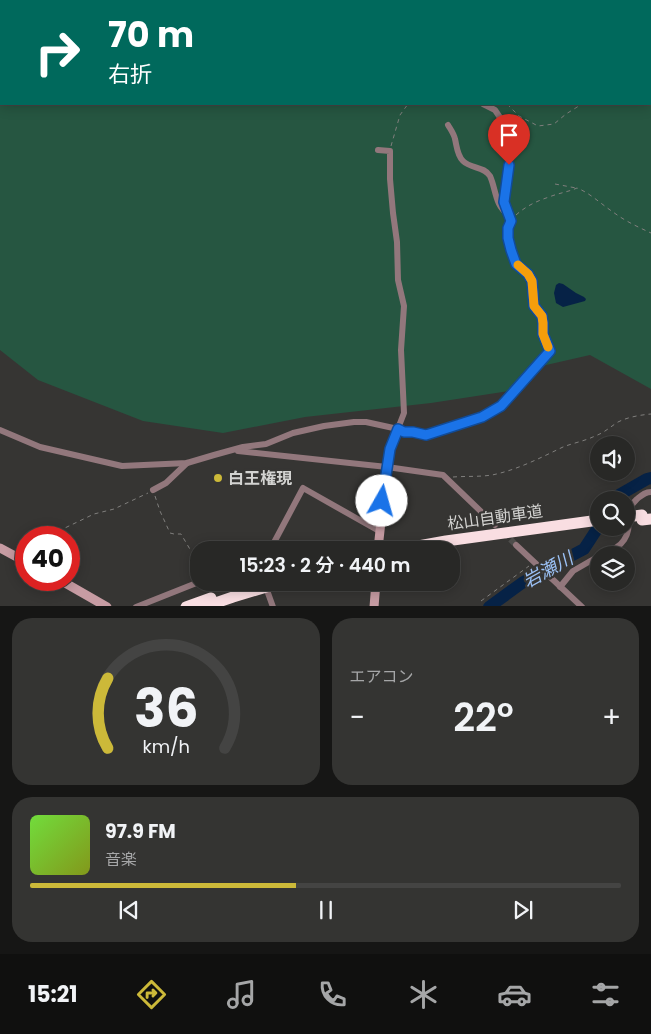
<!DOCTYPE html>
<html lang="ja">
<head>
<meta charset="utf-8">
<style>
  :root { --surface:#282826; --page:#343432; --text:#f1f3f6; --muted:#a5a6a7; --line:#444443; --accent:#ccb939 }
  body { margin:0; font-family:Poppins,"Noto Sans JP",sans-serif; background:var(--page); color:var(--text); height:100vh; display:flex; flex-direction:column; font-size:19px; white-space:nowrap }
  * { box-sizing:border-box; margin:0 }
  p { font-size:16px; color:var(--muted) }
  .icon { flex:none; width:28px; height:28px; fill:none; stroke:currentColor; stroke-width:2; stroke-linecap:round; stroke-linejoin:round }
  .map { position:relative; height:606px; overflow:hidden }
  .side { display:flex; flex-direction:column; gap:12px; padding:12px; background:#161615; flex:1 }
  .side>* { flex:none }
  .hud { position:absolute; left:0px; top:0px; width:651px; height:105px; box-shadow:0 2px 12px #0003,0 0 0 1px var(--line); background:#00695c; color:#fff; overflow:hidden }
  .tools { position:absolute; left:590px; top:436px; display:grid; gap:10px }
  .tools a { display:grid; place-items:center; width:45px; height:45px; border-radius:50%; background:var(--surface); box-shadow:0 2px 12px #0003,0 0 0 1px var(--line); font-size:25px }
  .speed { position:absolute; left:15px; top:526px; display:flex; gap:10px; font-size:25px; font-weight:700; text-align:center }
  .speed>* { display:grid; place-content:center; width:65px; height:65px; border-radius:50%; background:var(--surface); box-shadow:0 2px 12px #0003,0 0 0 1px var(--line); line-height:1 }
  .speed .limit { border:8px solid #d22; background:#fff; color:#111 }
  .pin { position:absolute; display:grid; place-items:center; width:42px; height:42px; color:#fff; margin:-51px -21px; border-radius:50% 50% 50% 0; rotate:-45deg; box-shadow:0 0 5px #0007 }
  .pin .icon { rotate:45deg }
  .me { position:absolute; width:55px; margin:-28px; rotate:7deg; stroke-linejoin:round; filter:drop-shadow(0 0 4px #0008) }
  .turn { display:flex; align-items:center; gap:18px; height:105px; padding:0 25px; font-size:22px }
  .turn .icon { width:65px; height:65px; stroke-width:2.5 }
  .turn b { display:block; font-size:35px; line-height:42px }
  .big { font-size:38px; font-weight:600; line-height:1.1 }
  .side .widget { flex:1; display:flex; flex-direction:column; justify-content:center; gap:8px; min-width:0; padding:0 18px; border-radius:20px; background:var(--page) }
  .side .dial { align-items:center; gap:0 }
  .dial svg { height:130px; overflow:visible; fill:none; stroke:var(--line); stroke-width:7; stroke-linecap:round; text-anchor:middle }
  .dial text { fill:var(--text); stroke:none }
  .song { display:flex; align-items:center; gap:15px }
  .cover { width:60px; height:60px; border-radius:8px; background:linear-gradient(135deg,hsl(100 70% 55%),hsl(70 70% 35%)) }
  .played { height:5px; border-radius:2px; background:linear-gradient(90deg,var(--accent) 45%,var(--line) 45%) }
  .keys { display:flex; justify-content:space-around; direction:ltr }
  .heat { display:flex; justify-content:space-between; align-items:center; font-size:28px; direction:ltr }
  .side .tiles { flex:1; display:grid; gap:12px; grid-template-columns:1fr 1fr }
  .widget:last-child { grid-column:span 2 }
  .trip { position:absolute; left:190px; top:541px; width:270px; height:50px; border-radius:20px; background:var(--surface); box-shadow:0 2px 12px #0003,0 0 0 1px var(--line); font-weight:600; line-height:50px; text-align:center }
  .menu { display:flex; height:80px; justify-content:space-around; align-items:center; background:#10100f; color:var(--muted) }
  .menu .icon { width:35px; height:35px }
  .menu .selected { color:var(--accent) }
  .menu b { font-size:22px; color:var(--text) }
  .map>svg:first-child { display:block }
  .green { fill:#265641; fill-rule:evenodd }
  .water { fill:#062246 }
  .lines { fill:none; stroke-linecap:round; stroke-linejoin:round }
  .river { stroke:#062246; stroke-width:12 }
  .street-tunnel { stroke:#4e4d4b; stroke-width:6; stroke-dasharray:6 3; stroke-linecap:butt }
  .path { stroke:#807f7d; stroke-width:1; stroke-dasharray:4 4; stroke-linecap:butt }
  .street { stroke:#92777c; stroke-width:6 }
  .secondary { stroke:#c79ca3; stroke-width:9 }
  .highway { stroke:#f9dee2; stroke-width:11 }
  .highway-bridge { stroke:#f9dee2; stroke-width:11 }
  .route-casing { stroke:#114b97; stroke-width:12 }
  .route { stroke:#1a73e8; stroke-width:9 }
  .slow { stroke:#f59e0b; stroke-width:9 }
  .poi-dot { fill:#ccb939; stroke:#363533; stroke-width:2 }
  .labels { text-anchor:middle; stroke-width:4.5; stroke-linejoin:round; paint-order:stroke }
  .poi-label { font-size:16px; font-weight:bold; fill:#d3d3d1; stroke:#363533; text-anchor:start }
  .street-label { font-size:16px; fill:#d3d3d1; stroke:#363533 }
  .water-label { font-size:18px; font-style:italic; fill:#9bc1f5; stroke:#363533 }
</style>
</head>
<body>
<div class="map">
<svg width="651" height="607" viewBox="0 0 651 607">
  <rect width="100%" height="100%" fill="#363533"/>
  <path class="green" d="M0 0H651V389L590 355 533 368 509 391 431 403 305 417 223 433 143 421 38 380 0 350ZM1 1H650V104H1Z"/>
  <path class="water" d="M559 283 563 284 576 293 584 297 586 299 585 301 563 307 556 303 554 293 556 285Z"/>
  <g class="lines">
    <g class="river">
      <path d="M616 500 619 495 647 479 651 478"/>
      <path d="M489 607 522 583 550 567 584 549 599 526"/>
    </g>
    <path class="street-tunnel" d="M504 533 516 545"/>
    <g class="path">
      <path d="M558 0 559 1"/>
      <path d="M635 1 636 0"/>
      <path d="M650 84H651"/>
      <path d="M507 104 519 116 538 126 554 124 566 114 582 104"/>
      <path d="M391 146 400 115 408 104"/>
      <path d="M555 184 576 188"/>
      <path d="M516 215C526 206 537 201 549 197 559 193 568 192 577 188 590 193 601 204 613 212 625 221 638 227 651 233"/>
      <path d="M453 477C466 476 479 477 492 475 517 470 540 458 563 447 573 443 585 441 595 436 604 433 610 427 618 422 628 417 640 415 651 414"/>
      <path d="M155 496 160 511 170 533 174 534H181L191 551"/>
      <path d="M44 538 94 514 114 509 148 493"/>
      <path d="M481 601 529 566"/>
    </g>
    <g class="street">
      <path d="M105 1 106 0"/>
      <path d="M295 1 296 0"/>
      <path d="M0 79H1"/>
      <path d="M448 125C451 130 454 134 455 139 457 147 457 155 463 161 471 169 484 166 490 176 496 189 495 206 508 214"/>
      <path d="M378 150 390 151V179L393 213 397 242 398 280 404 306 401 350 404 413 390 449 387 467"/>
      <path d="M0 430 40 447 122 466 187 463 214 455 243 447 266 444 293 433 324 426 354 422H366L398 429 404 433H413L426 435 481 417 501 405 550 351 543 334V323L542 316 534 306 532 281 528 274 516 263 511 250 508 238V229L511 221 504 201 513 137 495 110 483 104"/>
      <path d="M238 451 387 467 443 475 495 525"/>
      <path d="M153 490 166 483 187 463"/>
      <path d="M516 545 582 607"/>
      <path d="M270 550 303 488 379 531"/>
      <path d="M601 555C610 551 619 548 624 540 635 524 620 515 637 499 642 495 645 492 651 492"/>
      <path d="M560 587 573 571 599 556"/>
      <path d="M268 593 273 607"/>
      <path d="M136 607 199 582"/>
    </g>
    <g class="secondary">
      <path d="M0 548 26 562"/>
      <path d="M378 549 387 467"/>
      <path d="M60 580 107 607"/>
      <path d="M374 607 376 582"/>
    </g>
    <g class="highway">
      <path d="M642 520 651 519"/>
      <path d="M396 550 446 541 599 520"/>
      <path d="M186 607 211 598"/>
      <path d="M204 607 233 597 283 582"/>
    </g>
    <path class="highway-bridge" d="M626 517 642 515"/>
  </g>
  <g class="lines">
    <g class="route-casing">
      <path id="route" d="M382 501 390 449 398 429 404 432H413L426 435 482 417 501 406 550 351 543 334V323L542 316 534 306 532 281 528 274 516 264 511 250 508 238V228L511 221 504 202 509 165"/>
    </g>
    <use href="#route" class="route"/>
    <path class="slow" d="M518 265 528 274 532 281 534 306 542 316 543 323V334L548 347"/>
  </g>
  <circle class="poi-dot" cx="218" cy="478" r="5"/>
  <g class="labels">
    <g class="poi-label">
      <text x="228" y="484">白王権現</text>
    </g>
    <g class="street-label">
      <text transform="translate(495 517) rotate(-8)" y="6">松山自動車道</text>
    </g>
    <g class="water-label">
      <text transform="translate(548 570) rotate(-29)" y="6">岩瀬川</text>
    </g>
  </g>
</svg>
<div class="tools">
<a><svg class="icon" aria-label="sound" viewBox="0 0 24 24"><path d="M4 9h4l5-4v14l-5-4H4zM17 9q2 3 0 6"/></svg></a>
<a><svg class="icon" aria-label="search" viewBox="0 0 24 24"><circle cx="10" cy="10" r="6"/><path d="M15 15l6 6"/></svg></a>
<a><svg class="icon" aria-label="layers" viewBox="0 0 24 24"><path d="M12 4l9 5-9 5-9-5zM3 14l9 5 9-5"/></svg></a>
</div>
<div class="speed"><div class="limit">40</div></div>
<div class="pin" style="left:509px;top:165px;background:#d93025"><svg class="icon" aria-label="arrive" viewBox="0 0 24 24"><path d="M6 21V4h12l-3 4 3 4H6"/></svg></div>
<svg class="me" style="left:382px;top:501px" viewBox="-20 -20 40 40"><circle r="19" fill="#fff"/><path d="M0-13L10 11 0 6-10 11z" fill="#1a73e8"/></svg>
<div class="trip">15:23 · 2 分 · 440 m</div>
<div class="hud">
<div class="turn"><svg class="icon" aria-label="right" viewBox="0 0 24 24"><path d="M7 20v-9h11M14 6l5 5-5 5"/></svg><div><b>70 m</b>右折</div></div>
</div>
</div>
<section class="side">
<div class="tiles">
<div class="widget dial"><svg viewBox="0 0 100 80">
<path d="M14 69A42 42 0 1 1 86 69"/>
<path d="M14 69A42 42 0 0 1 14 26" stroke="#ccb939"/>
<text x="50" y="56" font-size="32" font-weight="700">36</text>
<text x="50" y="72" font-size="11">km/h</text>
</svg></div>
<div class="widget"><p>エアコン</p>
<div class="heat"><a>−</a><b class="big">22°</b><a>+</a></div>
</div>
<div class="widget">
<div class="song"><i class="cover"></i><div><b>97.9 FM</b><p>音楽</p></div></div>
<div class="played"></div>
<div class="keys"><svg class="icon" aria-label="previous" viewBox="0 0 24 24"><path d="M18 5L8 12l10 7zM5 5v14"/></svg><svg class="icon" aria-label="pause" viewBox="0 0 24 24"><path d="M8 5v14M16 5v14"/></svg><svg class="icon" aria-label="next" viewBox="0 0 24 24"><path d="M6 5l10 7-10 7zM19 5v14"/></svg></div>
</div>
</div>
</section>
<nav class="menu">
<b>15:21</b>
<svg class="icon selected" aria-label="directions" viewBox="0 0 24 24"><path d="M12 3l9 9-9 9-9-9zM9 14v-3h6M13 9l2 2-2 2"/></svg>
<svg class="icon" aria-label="music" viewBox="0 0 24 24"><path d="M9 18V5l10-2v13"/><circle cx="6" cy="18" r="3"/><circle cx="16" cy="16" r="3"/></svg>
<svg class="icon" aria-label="phone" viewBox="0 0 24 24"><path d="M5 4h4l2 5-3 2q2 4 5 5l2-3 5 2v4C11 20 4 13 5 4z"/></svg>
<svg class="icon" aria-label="climate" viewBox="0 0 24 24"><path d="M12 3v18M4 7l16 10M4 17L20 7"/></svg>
<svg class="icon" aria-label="car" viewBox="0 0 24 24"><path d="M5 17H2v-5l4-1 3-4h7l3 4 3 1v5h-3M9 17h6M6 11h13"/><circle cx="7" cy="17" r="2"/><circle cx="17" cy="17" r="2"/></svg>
<svg class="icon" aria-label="filters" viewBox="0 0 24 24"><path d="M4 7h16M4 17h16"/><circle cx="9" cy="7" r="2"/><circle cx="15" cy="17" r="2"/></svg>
</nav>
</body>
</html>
